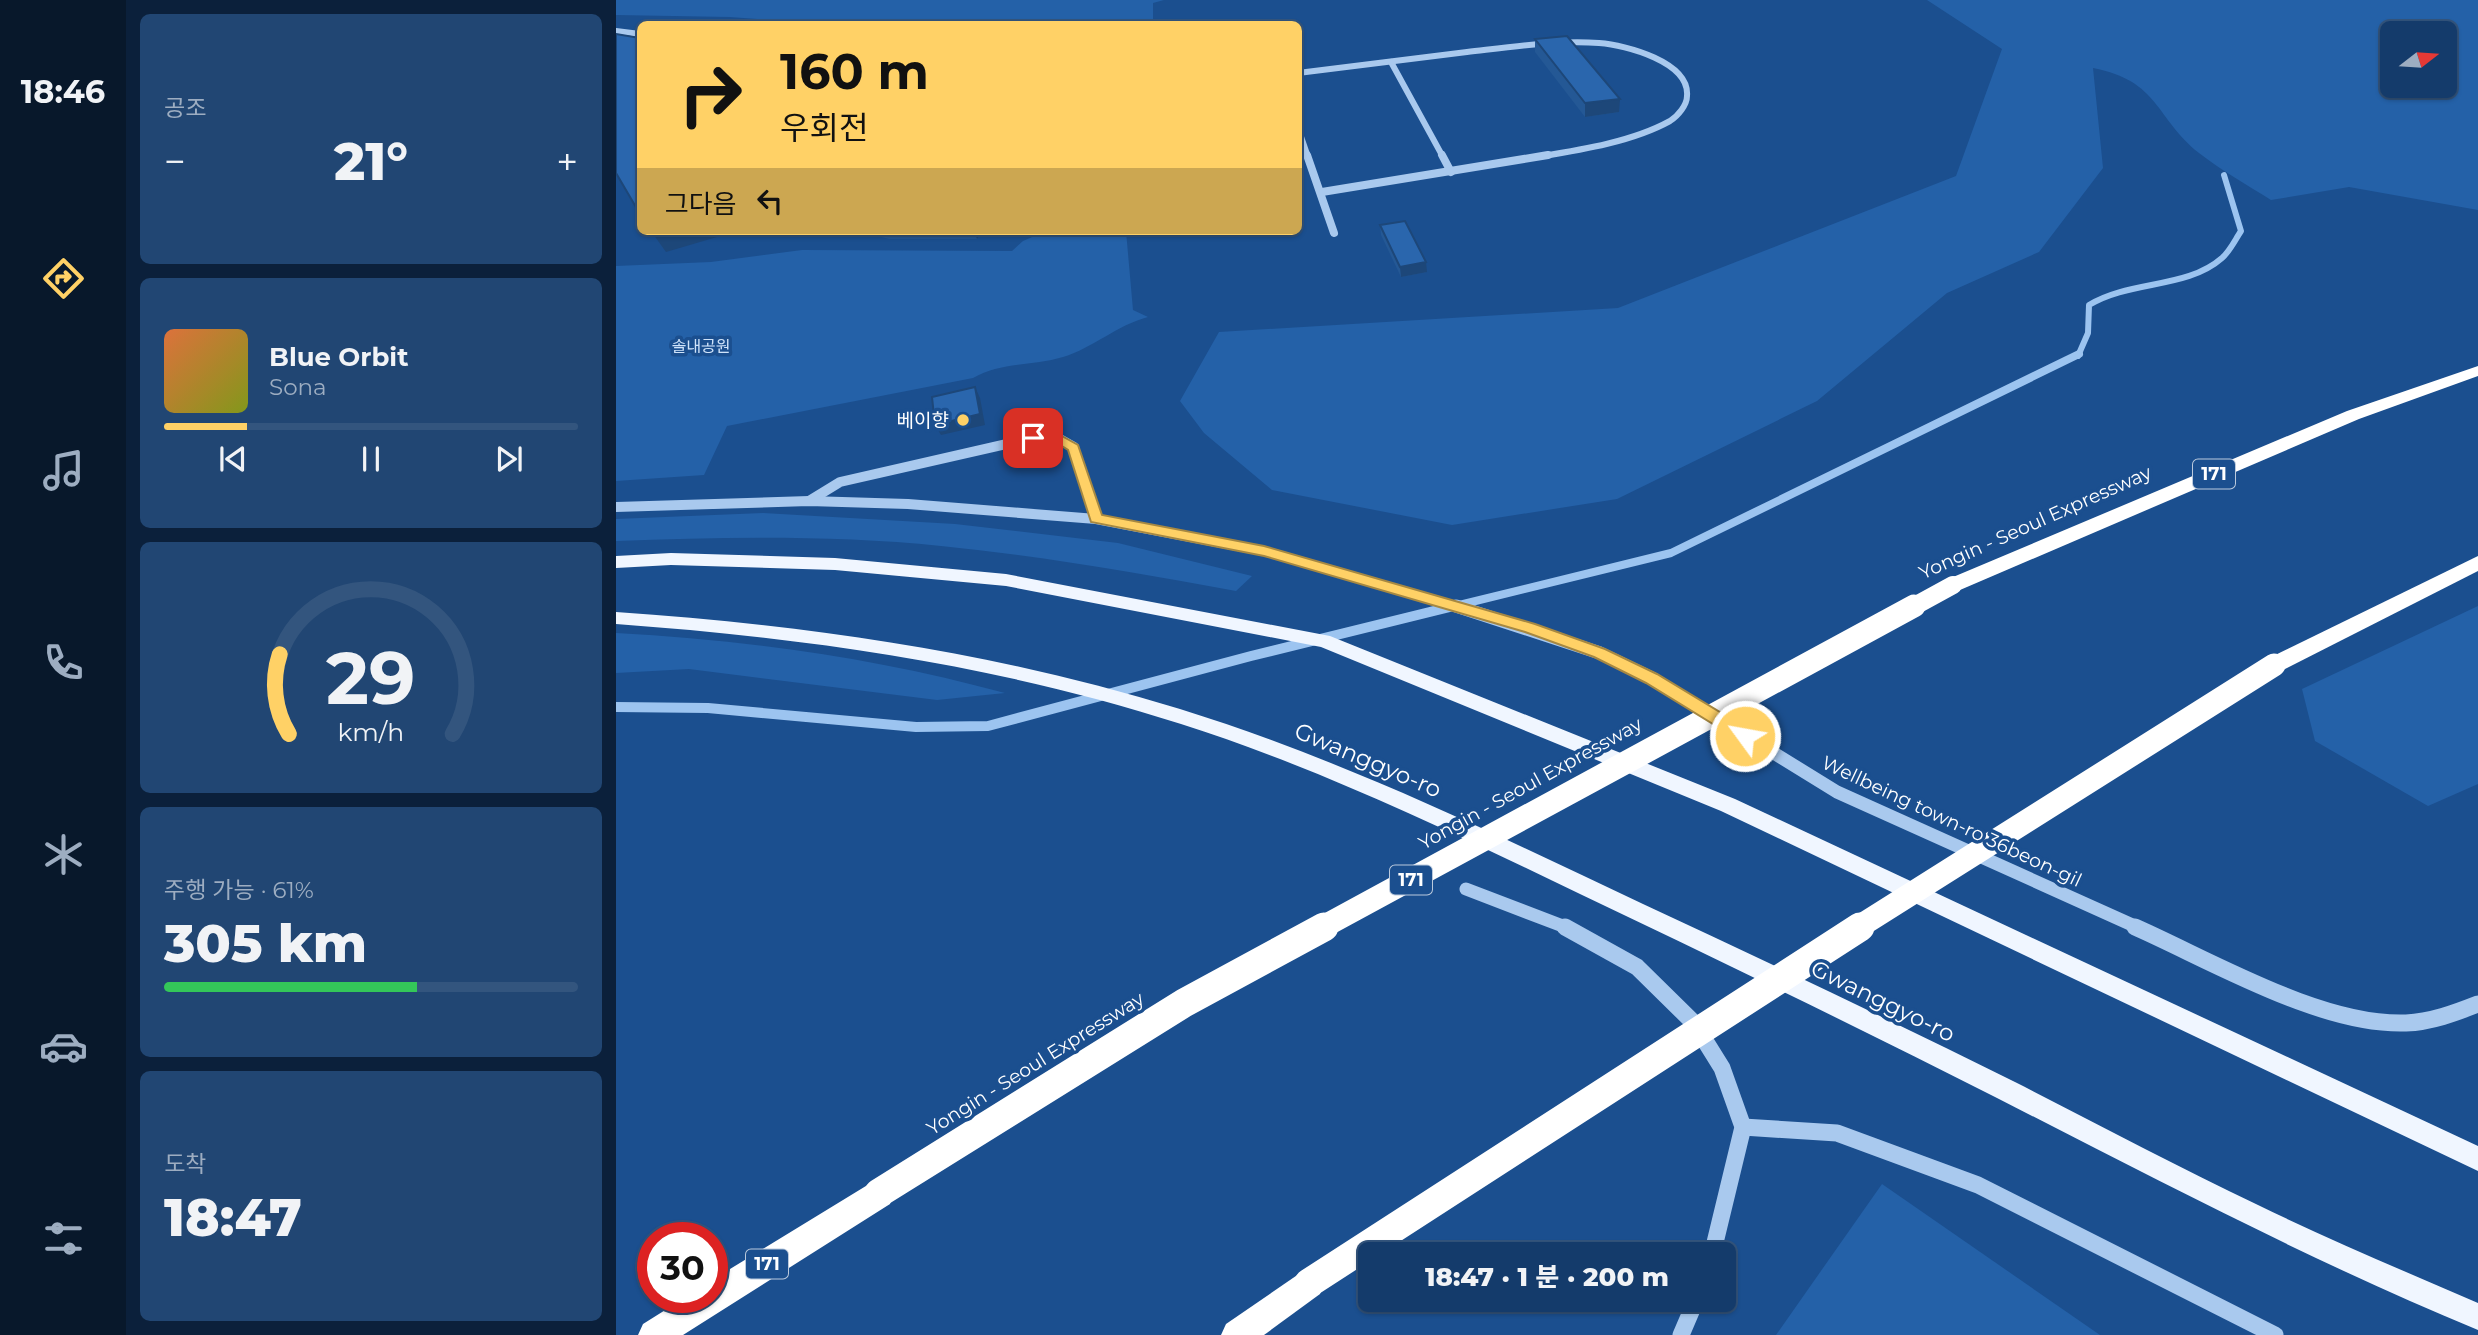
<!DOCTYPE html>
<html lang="ko">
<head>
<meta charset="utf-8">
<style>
  :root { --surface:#143b6b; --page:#214673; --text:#f1f3f6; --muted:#9dadc1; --line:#33557e; --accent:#ffd166 }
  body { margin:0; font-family:Montserrat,"Noto Sans KR",sans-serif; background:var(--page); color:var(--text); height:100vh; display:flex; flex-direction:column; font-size:26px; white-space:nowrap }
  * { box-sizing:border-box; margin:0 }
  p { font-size:23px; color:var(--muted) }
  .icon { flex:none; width:38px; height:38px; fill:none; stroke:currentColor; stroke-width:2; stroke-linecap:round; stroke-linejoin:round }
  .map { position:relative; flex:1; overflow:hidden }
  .drawer { display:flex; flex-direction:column; gap:14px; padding:14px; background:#0b203b; width:490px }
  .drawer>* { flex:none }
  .guide { position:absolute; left:21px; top:21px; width:665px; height:214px; border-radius:10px; box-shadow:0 2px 5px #0004,0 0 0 2px var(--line); background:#ffd166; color:#111; overflow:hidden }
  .needle { width:46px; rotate:73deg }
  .tools { position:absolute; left:1764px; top:21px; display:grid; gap:14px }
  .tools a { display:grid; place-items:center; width:77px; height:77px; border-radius:10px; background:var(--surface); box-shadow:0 2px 5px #0004,0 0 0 2px var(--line); font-size:35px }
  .speed { position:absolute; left:21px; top:1222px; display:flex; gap:14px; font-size:35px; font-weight:700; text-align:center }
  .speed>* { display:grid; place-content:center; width:91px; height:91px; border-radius:50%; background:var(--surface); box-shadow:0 2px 5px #0004,0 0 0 2px var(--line); line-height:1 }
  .speed .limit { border:10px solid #d22; background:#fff; color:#111 }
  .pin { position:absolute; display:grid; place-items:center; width:60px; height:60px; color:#fff; margin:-30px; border-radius:14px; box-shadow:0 4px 10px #0006 }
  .me { position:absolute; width:77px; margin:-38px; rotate:302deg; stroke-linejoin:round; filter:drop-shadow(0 0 5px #0008) }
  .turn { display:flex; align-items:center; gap:24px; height:147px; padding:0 28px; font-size:32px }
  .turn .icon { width:91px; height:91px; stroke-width:2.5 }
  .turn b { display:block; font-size:49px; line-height:60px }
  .then { display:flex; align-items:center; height:66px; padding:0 28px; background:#0003; gap:14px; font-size:26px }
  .big { font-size:52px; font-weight:800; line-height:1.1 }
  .drawer .tile { flex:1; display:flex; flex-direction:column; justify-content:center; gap:10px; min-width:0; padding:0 24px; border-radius:10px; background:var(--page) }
  .drawer .dial { align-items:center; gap:0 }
  .dial svg { height:182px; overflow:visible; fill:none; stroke:var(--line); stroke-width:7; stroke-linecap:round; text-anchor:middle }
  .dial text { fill:var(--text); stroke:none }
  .song { display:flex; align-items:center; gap:21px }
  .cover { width:84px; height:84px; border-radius:10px; background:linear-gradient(135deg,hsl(20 70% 55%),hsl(70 70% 35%)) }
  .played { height:7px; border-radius:4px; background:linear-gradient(90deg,var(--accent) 20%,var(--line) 20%) }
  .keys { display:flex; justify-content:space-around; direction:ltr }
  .heat { display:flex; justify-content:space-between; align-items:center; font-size:38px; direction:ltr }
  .charge { height:10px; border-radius:5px; background:linear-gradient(90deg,#34c759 61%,var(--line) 0) }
  .trip { position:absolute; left:742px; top:1242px; width:378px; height:70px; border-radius:10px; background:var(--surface); box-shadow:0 2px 5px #0004,0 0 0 2px var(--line); font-weight:800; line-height:70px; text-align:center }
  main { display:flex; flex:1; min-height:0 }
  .tabs { display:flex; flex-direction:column; width:126px; justify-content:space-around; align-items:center; background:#08182b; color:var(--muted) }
  .tabs .icon { width:49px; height:49px }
  .tabs .selected { color:var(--accent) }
  .tabs b { font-size:32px; color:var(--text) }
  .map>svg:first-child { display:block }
  .green { fill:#2461a8; fill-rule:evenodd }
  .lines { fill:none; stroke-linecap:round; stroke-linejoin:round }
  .stream-far2 { stroke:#9cc4f0; stroke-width:6 }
  .stream-far1 { stroke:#9cc4f0; stroke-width:8 }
  .stream { stroke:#9cc4f0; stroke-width:10 }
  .minor-far4 { stroke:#a9c9ee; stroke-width:6 }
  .minor-far3 { stroke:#a9c9ee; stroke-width:8 }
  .minor-far2 { stroke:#a9c9ee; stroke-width:10 }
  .minor-far1 { stroke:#a9c9ee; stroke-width:13 }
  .minor { stroke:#a9c9ee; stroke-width:17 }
  .major { fill:#f0f6ff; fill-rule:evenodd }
  .highway { fill:#fff; fill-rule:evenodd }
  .highway-bridge-far2 { stroke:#fff; stroke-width:18 }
  .highway-bridge-far1 { stroke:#fff; stroke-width:23 }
  .highway-bridge { stroke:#fff; stroke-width:29 }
  .wall { fill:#245895 }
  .shaded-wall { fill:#1d4779 }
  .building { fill:#2a66ad; stroke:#1d4779; stroke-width:2 }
  .route { fill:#ffd166; stroke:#a68842; stroke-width:2 }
  .poi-dot { fill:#ffd166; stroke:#1b4f8f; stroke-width:2.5 }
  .labels { text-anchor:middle; stroke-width:7; stroke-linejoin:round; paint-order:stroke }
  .far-park-label { font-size:16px; fill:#cfe3fa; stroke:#1b4f8f }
  .shield { fill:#1b4f8f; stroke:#bbcadd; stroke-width:2 }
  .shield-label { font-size:18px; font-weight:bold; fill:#fff }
  .poi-label { font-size:19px; fill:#fff; stroke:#1b4f8f; text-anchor:end }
  .street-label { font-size:19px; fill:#fff; stroke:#1b4f8f }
  .near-street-label { font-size:23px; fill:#fff; stroke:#1b4f8f }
</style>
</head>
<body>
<main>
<nav class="tabs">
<b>18:46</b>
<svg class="icon selected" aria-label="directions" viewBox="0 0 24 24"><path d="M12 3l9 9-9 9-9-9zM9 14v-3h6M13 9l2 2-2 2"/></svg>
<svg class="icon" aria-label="music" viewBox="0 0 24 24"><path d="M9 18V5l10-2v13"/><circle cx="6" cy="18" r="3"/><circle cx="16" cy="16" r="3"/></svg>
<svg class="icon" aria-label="phone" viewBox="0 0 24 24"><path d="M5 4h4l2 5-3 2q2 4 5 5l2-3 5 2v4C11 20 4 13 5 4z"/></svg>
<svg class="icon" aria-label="climate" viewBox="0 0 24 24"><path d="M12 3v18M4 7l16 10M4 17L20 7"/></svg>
<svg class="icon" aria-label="car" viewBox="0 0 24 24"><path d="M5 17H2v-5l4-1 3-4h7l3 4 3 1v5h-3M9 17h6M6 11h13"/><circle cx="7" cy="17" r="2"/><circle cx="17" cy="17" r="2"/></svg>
<svg class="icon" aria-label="filters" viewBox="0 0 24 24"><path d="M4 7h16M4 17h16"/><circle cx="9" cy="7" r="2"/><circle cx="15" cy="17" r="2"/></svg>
</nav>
<section class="drawer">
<div class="tile"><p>공조</p>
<div class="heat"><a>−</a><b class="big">21°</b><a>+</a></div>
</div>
<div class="tile">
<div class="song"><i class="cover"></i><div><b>Blue Orbit</b><p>Sona</p></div></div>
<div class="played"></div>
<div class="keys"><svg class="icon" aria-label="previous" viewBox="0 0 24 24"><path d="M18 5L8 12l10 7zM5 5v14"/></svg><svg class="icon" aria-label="pause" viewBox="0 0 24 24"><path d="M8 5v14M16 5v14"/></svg><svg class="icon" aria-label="next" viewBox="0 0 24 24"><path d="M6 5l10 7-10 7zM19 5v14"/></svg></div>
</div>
<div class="tile dial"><svg viewBox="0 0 100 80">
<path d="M14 69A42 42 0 1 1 86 69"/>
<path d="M14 69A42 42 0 0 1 10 34" stroke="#ffd166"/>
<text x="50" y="56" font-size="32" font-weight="700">29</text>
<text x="50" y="72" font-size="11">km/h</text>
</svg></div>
<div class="tile"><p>주행 가능 · 61%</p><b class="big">305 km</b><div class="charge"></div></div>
<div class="tile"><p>도착</p><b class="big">18:47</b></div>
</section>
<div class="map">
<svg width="1862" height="1335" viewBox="0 0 1862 1335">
  <rect width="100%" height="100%" fill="#1b4f8f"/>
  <g class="green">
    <path d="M0 0H548L537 3V24H207L114 17 0 15Z"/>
    <path d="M1311 0H1862V210L1733 187 1655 200C1631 185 1605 170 1583 153 1539 118 1544 81 1477 68L1487 168 1423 252 1331 293 1201 401 1001 499 836 525 656 490 588 433 564 401 603 332 1002 308 1340 176 1386 49ZM1776 33H1829V86H1776Z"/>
    <path d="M430 231H510L517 310 532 317C501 325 477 348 447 357 417 366 385 362 357 378L111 426 88 475 0 481V266L95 262 186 250 396 251 407 241Z"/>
    <path d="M147 513 339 524 502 543 636 576 620 591C522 573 425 556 325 546 218 535 107 537 0 541V519Z"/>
    <path d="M1862 606V784L1812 806 1699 741 1686 689Z"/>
    <path d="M0 633C132 640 261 658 389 693L321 700 73 669 0 673Z"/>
    <path d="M1266 1184 1484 1335H1160Z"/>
  </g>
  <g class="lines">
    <path class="stream-far2" d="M1462 356 1472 333 1473 305C1514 280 1571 289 1606 258 1614 251 1619 240 1625 231L1608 175"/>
    <path class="stream-far1" d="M831 608 1055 553 1463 354"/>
    <path class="stream" d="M0 707 92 708 300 727 372 726 635 656 838 606"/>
    <g class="minor-far4">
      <path d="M0 31 24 34"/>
      <path d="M775 62 827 157"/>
      <path d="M682 73C738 66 795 59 851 52 894 47 940 40 983 43 1010 45 1074 62 1071 96 1071 105 1062 116 1054 121 1016 142 964 150 921 157"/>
      <path d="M682 128 692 157"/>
    </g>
    <g class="minor-far3">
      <path d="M691 155 718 233"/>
      <path d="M826 155 835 172"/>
      <path d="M706 192 932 155"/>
    </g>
    <g class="minor-far2">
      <path d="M193 501 224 482 417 438 444 439 458 447 480 519"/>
      <path d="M0 507 193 501 292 504 480 519 648 551 846 608"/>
    </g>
    <g class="minor-far1">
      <path d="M840 606 984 653 1036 678 1221 792 1523 928"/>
      <path d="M850 889 952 928"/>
    </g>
    <g class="minor">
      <path d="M949 927 1021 967 1078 1023 1106 1068 1127 1127 1096 1255"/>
      <path d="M1519 927C1596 961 1705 1026 1790 1023 1815 1022 1839 1013 1862 1004"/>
      <path d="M1127 1127 1221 1133 1362 1185 1659 1335"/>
      <path d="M1065 1335 1080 1300"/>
    </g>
    <g class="major">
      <path d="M55 553 219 558 390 574 714 636 1119 799 1862 1146V1171L1105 811 705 647 390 586 219 570 55 565 0 568V556Z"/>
      <path d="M0 612C191 625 380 652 564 709 725 759 875 832 1027 904 1152 962 1276 1021 1399 1082 1480 1123 1560 1166 1642 1205 1714 1240 1788 1271 1862 1303V1330C1697 1262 1540 1179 1381 1098 1243 1028 1103 960 964 894 833 831 703 768 565 724 382 665 191 638 0 624Z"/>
    </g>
    <g class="highway">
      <path d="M1862 366V376L1743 419 1344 590 1337 592 1327 585 1330 580 1731 411Z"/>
      <path d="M1862 556V571L1665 671H1651L1648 665 1651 659Z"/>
      <path d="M263 1178 274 1182 278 1193 274 1204 67 1335H22L27 1324 70 1297H96V1280Z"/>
      <path d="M693 1267 704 1272 709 1283 704 1294 648 1335H605L610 1324Z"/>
    </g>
    <path class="highway-bridge-far2" d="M1295 608 1337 585"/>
    <g class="highway-bridge-far1">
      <path d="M705 928 1298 606"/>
      <path d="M1241 928 1658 665"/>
    </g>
    <g class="highway-bridge">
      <path d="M263 1193 568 1003 708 927"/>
      <path d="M693 1283 1244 927"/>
    </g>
  </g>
  <g class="wall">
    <path d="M919 39 1003 112 969 117 919 52Z"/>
    <path d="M764 225 811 272 785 277 765 235Z"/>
    <path d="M242 231H366L361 239H273Z"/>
  </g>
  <g class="shaded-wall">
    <path d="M1004 99 1003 112 969 117V103Z"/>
    <path d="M35 231H97L101 237 50 252Z"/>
    <path d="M358 231H366L361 239Z"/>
    <path d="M810 262 811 272 785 277 784 267Z"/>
    <path d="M359 387 364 398 369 425 325 435 319 425Z"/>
  </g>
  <g class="building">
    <path d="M0 34 24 38V214L0 173Z"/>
    <path d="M951 36 1004 99 969 103 919 39Z"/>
    <path d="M789 221 810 262 784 267 764 225Z"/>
    <path d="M359 387 364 414 319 425 316 397Z"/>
  </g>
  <path class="route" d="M417 434 444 435 462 445 486 515 648 546 919 624 989 649 1041 674 1135 731 1137 736 1135 740H1123L1030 683 978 657 909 632 648 556 475 522 452 450 441 443 412 441V435Z"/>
  <circle class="poi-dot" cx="347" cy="420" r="7"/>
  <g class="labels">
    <g class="far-park-label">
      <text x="85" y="352">솔내공원</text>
    </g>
    <g class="shield">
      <rect x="1577" y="459.5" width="42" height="29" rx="5"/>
      <rect x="774" y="865.5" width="42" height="29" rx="5"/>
      <rect x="130" y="1249.5" width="42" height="29" rx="5"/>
    </g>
    <g class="shield-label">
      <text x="1598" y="480">171</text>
      <text x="795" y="886">171</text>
      <text x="151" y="1270">171</text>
    </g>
    <g class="poi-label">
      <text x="333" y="427">베이향</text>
    </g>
    <g class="street-label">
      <text transform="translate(1419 522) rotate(-24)" y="7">Yongin - Seoul Expressway</text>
      <text transform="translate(914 783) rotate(-29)" y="7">Yongin - Seoul Expressway</text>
      <text transform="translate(1336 821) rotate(25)" y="7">Wellbeing town-ro 36beon-gil</text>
      <text transform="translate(419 1063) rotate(-32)" y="7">Yongin - Seoul Expressway</text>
    </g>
    <g class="near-street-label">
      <text transform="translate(752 760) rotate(23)" y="8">Gwanggyo-ro</text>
      <text transform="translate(1267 1001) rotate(26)" y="8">Gwanggyo-ro</text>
    </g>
  </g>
</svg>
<div class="tools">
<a><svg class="needle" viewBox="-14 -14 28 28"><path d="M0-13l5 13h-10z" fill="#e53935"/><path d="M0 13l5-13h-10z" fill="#9dadc1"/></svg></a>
</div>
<div class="speed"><div class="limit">30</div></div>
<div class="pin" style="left:417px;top:438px;background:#d93025"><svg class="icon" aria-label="arrive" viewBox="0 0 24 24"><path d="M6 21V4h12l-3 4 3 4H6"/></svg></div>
<svg class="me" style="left:1129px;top:736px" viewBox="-20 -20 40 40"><circle r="17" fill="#ffd166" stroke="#fff" stroke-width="3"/><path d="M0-11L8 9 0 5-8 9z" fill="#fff"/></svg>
<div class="trip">18:47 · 1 분 · 200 m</div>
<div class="guide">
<div class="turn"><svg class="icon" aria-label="right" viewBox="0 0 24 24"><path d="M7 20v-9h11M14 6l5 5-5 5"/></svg><div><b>160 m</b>우회전</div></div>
<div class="then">그다음<svg class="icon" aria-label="left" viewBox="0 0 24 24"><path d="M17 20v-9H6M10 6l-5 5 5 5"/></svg></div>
</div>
</div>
</main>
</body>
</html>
